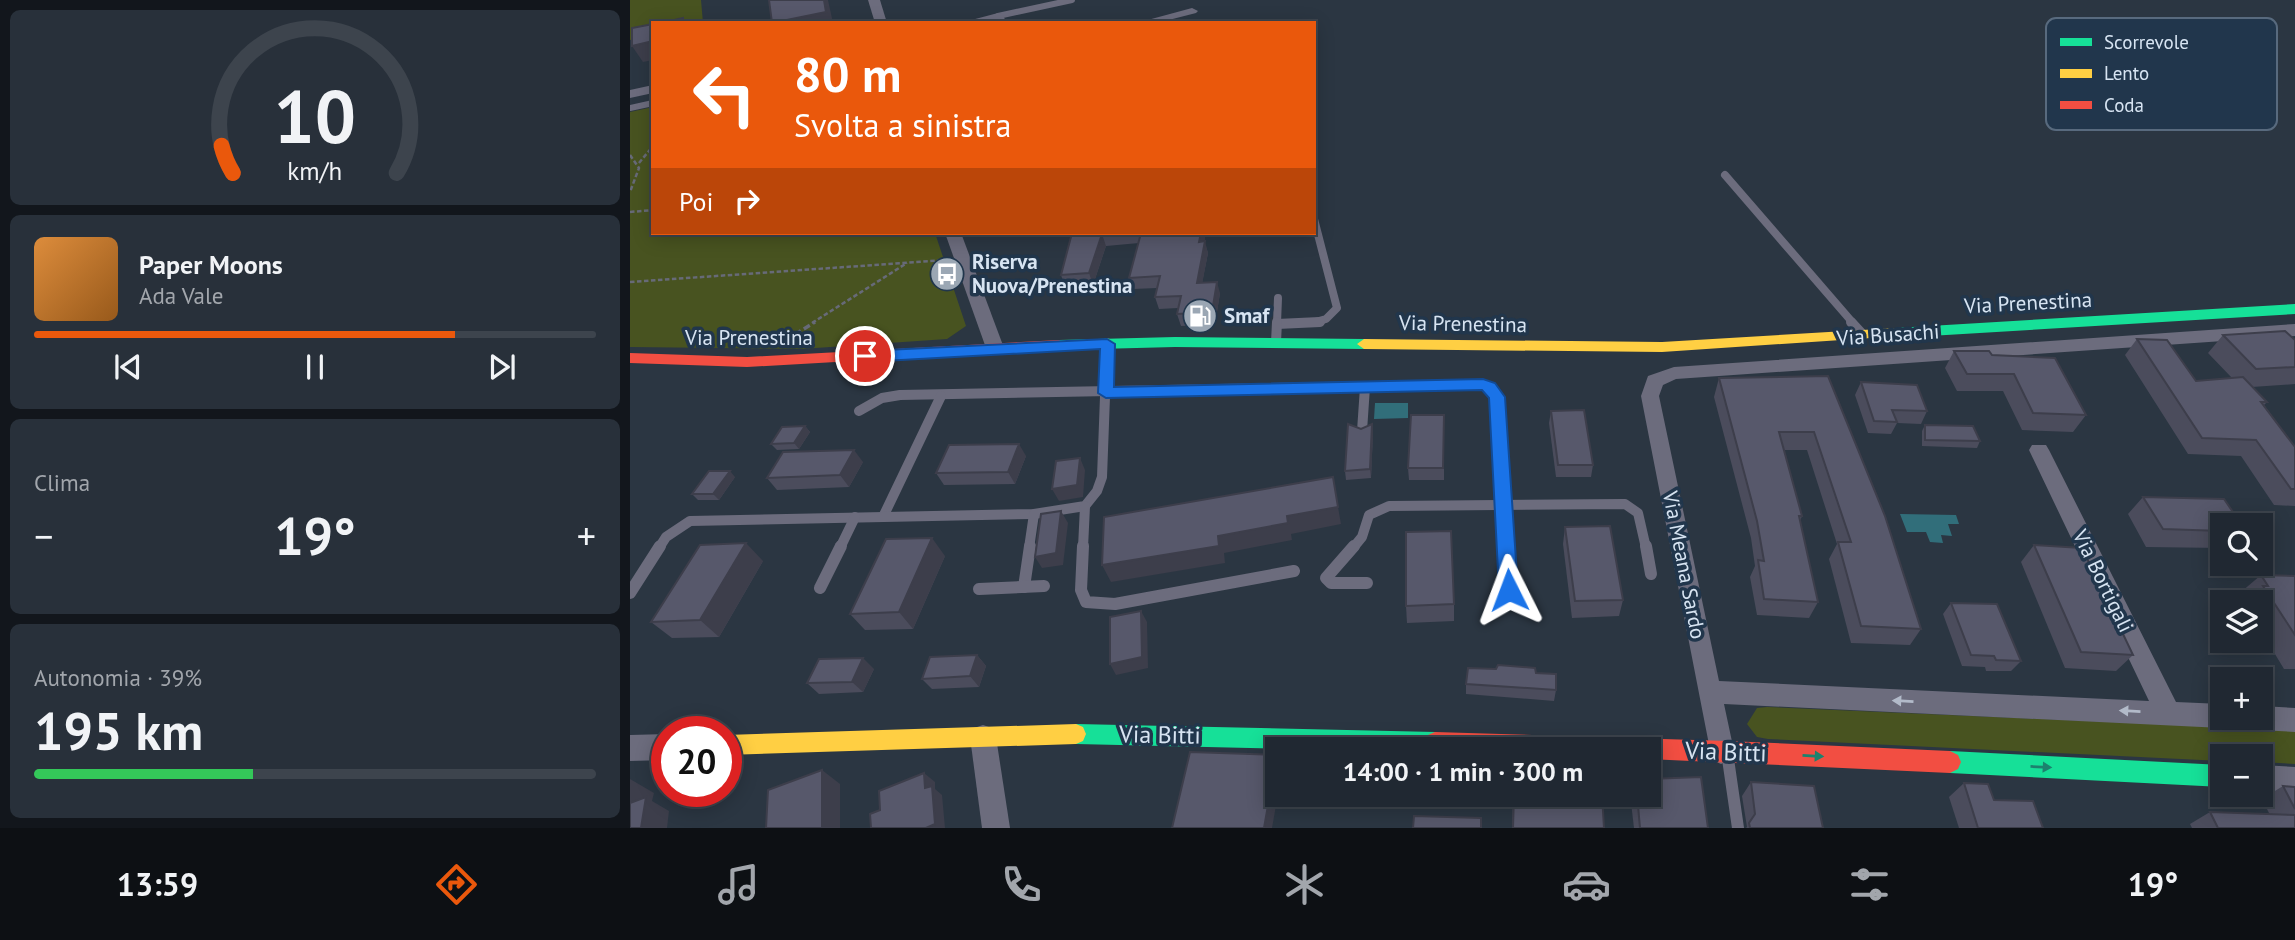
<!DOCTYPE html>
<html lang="it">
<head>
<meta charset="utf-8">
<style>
  :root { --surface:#202832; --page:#28303a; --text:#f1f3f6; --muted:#a2a6ac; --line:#3d444d; --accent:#ea580c }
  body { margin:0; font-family:"PT Sans",sans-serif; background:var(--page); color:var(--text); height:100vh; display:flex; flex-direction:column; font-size:26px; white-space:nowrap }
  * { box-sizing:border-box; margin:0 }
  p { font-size:23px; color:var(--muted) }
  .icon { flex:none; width:38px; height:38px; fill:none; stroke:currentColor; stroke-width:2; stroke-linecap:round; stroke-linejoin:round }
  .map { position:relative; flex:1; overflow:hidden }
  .sheet { display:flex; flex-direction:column; gap:10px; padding:10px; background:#12161c; width:630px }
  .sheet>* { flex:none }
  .hud { position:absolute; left:21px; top:21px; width:665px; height:214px; border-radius:0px; box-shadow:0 4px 18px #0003,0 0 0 2px var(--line); background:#ea580c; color:#fff; overflow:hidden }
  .fabs { position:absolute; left:1580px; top:513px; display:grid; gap:14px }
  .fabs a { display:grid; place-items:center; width:63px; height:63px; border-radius:0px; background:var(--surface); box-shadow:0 4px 18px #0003,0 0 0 2px var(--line); font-size:35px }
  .speed { position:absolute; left:21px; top:716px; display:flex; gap:14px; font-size:35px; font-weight:700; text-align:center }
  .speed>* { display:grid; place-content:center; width:91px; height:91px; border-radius:50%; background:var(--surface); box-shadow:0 4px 18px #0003,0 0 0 2px var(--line); line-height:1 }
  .speed .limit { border:10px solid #d22; background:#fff; color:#111 }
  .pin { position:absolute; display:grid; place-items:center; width:60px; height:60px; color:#fff; margin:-30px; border:4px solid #fff; border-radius:50%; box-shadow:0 2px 7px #0007 }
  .me { position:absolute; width:77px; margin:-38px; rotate:357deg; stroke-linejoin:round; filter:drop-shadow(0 0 5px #0008) }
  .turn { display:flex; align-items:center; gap:24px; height:147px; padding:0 28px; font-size:32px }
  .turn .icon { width:91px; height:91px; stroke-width:2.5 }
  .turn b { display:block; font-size:49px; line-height:60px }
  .then { display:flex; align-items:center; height:66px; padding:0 28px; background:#0003; gap:14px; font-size:26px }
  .big { font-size:52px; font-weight:700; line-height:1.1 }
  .sheet .widget { flex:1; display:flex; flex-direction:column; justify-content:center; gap:10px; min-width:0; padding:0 24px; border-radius:10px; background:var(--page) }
  .sheet .dial { align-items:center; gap:0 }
  .dial svg { height:182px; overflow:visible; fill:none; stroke:var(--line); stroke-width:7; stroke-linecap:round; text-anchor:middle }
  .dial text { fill:var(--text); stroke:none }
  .song { display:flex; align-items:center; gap:21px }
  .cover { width:84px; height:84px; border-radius:10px; background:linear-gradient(135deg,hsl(30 70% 55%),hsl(30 70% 35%)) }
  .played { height:7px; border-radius:4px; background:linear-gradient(90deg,var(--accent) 75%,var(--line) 75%) }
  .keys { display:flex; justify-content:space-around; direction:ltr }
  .heat { display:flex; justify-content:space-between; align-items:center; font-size:38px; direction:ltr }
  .charge { height:10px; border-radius:5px; background:linear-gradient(90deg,#34c759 39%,var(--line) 0) }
  .trip { position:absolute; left:635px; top:737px; width:396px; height:70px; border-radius:0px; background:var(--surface); box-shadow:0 4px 18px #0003,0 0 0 2px var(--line); font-weight:700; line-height:70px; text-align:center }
  .menu { display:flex; height:112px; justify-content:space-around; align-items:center; background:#0d1014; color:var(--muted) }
  .menu .icon { width:49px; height:49px }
  .menu .current { color:var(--accent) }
  .menu b { font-size:32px; color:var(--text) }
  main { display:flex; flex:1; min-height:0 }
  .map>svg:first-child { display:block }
  .green { fill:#485320 }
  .water { fill:#316e7a }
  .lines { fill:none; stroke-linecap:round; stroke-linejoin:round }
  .path-far1 { stroke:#676a78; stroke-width:2.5; stroke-dasharray:4.5 2.5; stroke-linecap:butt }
  .path { stroke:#676a78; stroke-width:3.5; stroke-dasharray:7 3.5; stroke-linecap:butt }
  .lane-far3 { stroke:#6c6c7d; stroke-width:6 }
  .lane-far2 { stroke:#6c6c7d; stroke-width:8 }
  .lane-far1 { stroke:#6c6c7d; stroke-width:10 }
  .lane { stroke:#6c6c7d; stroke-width:12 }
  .street { fill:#6c6c7d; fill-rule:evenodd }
  .fast { fill:#16e098; fill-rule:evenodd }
  .slow { fill:#ffcf43; fill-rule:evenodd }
  .jam { fill:#f24e42; fill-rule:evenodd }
  .wall { fill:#4b4c5c }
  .shaded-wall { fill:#3d3e4b }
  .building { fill:#57586b; stroke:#3d3e4b; stroke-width:2 }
  .oneway { fill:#b2bac9 }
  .oneway2 { fill:#1c826e }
  .route { fill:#1a73e8; stroke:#114b97; stroke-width:2 }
  .labels { text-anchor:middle; stroke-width:7; stroke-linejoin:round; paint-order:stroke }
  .poi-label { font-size:21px; font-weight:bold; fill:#d7e4f2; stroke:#21364c; text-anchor:start }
  .street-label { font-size:21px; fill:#d7e4f2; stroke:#21364c }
  .near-street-label { font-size:24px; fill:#d7e4f2; stroke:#21364c }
  .key { fill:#21364c; stroke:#586a7e; stroke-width:2 }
  .key-label { font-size:19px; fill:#d7e4f2 }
</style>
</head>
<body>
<main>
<section class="sheet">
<div class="widget dial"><svg viewBox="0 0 100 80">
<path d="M14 69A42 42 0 1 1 86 69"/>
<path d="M14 69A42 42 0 0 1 9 57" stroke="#ea580c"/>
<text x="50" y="56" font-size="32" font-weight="700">10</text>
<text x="50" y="72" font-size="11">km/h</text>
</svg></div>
<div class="widget">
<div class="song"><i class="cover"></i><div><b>Paper Moons</b><p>Ada Vale</p></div></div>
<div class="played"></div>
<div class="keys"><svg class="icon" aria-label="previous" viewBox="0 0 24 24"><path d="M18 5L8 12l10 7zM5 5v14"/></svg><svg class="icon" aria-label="pause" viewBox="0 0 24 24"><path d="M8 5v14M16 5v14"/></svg><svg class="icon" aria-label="next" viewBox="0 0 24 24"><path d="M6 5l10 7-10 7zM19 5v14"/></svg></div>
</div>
<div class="widget"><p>Clima</p>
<div class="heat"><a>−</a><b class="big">19°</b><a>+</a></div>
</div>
<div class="widget"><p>Autonomia · 39%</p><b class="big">195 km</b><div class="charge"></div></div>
</section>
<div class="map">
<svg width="1665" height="828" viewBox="0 0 1665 828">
  <rect width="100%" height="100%" fill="#2b3642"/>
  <g class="green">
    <path d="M0 0H71L73 23H23V36L0 40Z"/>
    <path d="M23 107V233H305L336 326 317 339 171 349 0 347V112Z"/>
    <path d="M1137 707 1665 730V764L1631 762V756H1592V761L1138 739 1127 737 1117 724 1127 708Z"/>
  </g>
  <g class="water">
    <path d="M745 403H778V418L744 419Z"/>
    <path d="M1270 514 1326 515 1329 524H1318L1322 536 1311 535 1313 543 1300 542 1296 532H1277Z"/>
  </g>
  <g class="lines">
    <g class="path-far1">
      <path d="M0 155 9 168 0 192"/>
      <path d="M9 163 23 146"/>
      <path d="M0 212 23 210"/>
      <path d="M0 282 316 260"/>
      <path d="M182 323 277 263"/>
    </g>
    <path class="path" d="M156 340 185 322"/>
    <g class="lane-far3">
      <path d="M368 16 442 0"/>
      <path d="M0 108 23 103"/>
    </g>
    <g class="lane-far2">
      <path d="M1095 175 1223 323"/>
      <path d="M647 323 648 298"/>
      <path d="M682 323 696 319 707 308 684 219"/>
    </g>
    <g class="lane-far1">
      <path d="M1221 322 1233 335"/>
      <path d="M647 324 690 322"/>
      <path d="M646 342 647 322"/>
      <path d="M229 411 252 398 270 395 853 384 864 391 867 403 876 548"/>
      <path d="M732 431 735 387"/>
      <path d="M253 517 311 396"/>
      <path d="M29 548 36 537 60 521 404 514 455 506 467 491 472 477 477 343"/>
      <path d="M210 548 225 517"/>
      <path d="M399 548 404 514"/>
      <path d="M453 548 455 506"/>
      <path d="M723 548 732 537 739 515 759 506 995 504 1008 513 1016 548"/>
    </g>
    <g class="lane">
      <path d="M453 546 451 590 456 602 485 604 664 571"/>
      <path d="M724 546 696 578 701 583H737"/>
      <path d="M876 546 879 590"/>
      <path d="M1016 546 1021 574"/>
      <path d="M394 587 400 546"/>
      <path d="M190 588 211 546"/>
      <path d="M349 589 414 586"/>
      <path d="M0 593 30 546"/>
      <path d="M1098 759 1108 828"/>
    </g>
    <g class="street">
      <path d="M238 0H250L257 23H245Z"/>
      <path d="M562 8 568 11 566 13 527 23 514 21Z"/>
      <path d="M368 13 372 14 377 23 364 20 330 23Z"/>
      <path d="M23 85V93L0 98V90Z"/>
      <path d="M315 233H331L374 348 371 352 365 354 356 348Z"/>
      <path d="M1665 324V336L1046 379 1033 385 1029 396 1089 681 1519 701 1399 450 1402 445H1416L1419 450 1546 702 1592 704V718H1604L1601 725 1592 728 1094 704 1104 751 1100 760 1091 764 1082 760 1011 396 1018 376 1044 367Z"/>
      <path d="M1631 706 1665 708V732L1628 730 1619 727 1616 718H1631Z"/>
      <path d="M353 725 362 728 366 737 380 828H352L340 737 344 728Z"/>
      <path d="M37 734V760L0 761V735Z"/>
      <path d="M1631 765 1665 767V793L1631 791Z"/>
    </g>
    <g class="fast">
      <path d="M1665 304V314L1266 338 1259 333 1266 328Z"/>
      <path d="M545 337 734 339 741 344 734 349 545 347 429 350 422 345 429 340Z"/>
      <path d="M446 724 805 732 812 735 816 742 813 749H661L446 744 439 741 436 734 439 727Z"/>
      <path d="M1320 751 1592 765V787L1320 773 1312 769 1309 762 1312 755Z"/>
    </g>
    <g class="slow">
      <path d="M1266 328 1273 333 1271 336 1032 352 734 349 727 344 734 339 1032 342Z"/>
      <path d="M446 724 453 727 456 734 453 741 446 744 96 755V735Z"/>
    </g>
    <g class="jam">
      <path d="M429 340 436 345 434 349 117 367 0 363V353L117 357Z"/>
      <path d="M805 732 1098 741 1320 751 1328 755 1331 762 1328 769 1320 773 1018 759V749H797L794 742 798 735Z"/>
    </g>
  </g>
  <g class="wall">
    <path d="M442 233H576L574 241 578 253 572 283 590 293 585 324 551 326 547 314 548 308 529 309 525 297 527 288 503 289 499 278 509 243 476 246 463 285 435 287 431 275Z"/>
    <path d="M1593 335 1665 340V384L1622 387 1637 402 1634 405 1665 447V506L1644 505 1611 456 1558 454 1495 355 1507 339 1566 381 1602 378 1578 353Z"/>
    <path d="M1324 351 1362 355 1456 415 1443 432 1392 430 1373 391H1327L1315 368Z"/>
    <path d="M1198 376 1291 629 1280 645 1221 643 1199 559 1207 544 1177 450H1154L1172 516 1170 521 1188 602 1179 618 1127 615 1120 577 1125 566 1121 538 1084 397 1089 378Z"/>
    <path d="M1231 382 1297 411 1291 424 1267 423 1261 434 1238 433 1225 395Z"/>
    <path d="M921 411 963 465 961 477H926L919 423Z"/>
    <path d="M814 415V480H779L778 468Z"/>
    <path d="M742 424 743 433 741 478 716 480 715 471 731 429Z"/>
    <path d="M1295 425 1350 441 1347 448 1292 446V431Z"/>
    <path d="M175 426 180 432 169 449 147 450 141 444Z"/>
    <path d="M396 456 385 484 314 485 306 473Z"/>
    <path d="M233 462 219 487 147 490 137 478Z"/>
    <path d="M105 477 89 500H68L62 494Z"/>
    <path d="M1513 497 1605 515 1592 525V548L1516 547 1498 514Z"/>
    <path d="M935 527 993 600 989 616 942 618 933 544Z"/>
    <path d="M1404 545 1503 655 1486 671 1435 668 1391 562Z"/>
    <path d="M315 556 283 629 235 630 220 614Z"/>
    <path d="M133 561 89 637 42 638 21 622Z"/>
    <path d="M1631 575 1665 576V669H1654L1631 631V602H1615L1617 600 1611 592Z"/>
    <path d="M1321 603 1391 661 1381 671H1356L1355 667 1332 666 1313 614Z"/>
    <path d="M824 604V621L777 623 776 606Z"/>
    <path d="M347 655 356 666 349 687 302 689 292 679Z"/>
    <path d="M244 669 233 692 189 694 177 683Z"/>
    <path d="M836 684 926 690 924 701 836 694Z"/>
    <path d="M1121 782 1193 828H1116L1117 827 1112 796Z"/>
    <path d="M1334 783 1364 800 1413 828H1329L1319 797Z"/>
    <path d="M1653 786 1665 787V828H1562L1560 824 1580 812 1640 815 1632 799Z"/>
    <path d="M883 794H972L974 828H882Z"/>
    <path d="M1000 794H1018L1078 828H1004Z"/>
  </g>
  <g class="shaded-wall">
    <path d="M194 0H198L203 23H143Z"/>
    <path d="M23 41V60L13 62 2 46Z"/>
    <path d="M571 233H576L572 253 569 242Z"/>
    <path d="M472 234 476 246 463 285 459 273Z"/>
    <path d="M575 241 578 253 570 295 567 283Z"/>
    <path d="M587 282 590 293 585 324 582 312Z"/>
    <path d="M742 424 743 433 741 478 740 469Z"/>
    <path d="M175 426 180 432 169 449 164 443Z"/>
    <path d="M389 444 396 456 385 484 378 472Z"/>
    <path d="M224 450 233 462 219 487 210 475Z"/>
    <path d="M450 458 455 470 453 497 429 501 422 489Z"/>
    <path d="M100 471 105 477 89 500 83 494Z"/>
    <path d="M708 507 711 524 661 534 662 540 594 553 595 563 481 582 472 565 588 536 657 516Z"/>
    <path d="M431 511 438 523 433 565 412 568 405 557Z"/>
    <path d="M302 538 315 556 283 629 269 612Z"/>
    <path d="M116 543 133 561 89 637 70 620Z"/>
    <path d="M511 611 517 622 518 668 486 675 480 664Z"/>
    <path d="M347 655 356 666 349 687 340 676Z"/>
    <path d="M233 658 244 669 233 692 222 682Z"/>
    <path d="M647 755 648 794 642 828H634Z"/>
    <path d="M192 770 210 784V828H192Z"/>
    <path d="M294 773 305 782V789L312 795 315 828H296Z"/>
    <path d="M0 779 24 793 22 801 39 811 37 828H11L0 807Z"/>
  </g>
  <g class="building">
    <path d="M139 0H194L196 12 142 23Z"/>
    <path d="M53 18V23H31Z"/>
    <path d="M23 24V41L2 46V28Z"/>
    <path d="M442 233H487L472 234 459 273 431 275Z"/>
    <path d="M511 233H571L569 242 575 241 567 283 587 282 582 312 547 314 551 296 525 297 530 276 499 278Z"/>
    <path d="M1655 331 1665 340V367L1626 369 1593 335Z"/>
    <path d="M1507 339 1537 340 1566 381 1613 377 1637 402H1631L1665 447V489H1661L1626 440 1572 438Z"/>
    <path d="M1324 351H1359L1362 355 1425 358 1456 415 1403 413 1384 374H1337Z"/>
    <path d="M1198 376 1255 516 1291 629 1231 626 1208 542H1221L1184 432H1149L1172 516H1169L1188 602 1134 599 1128 560 1134 561 1127 521 1089 378Z"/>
    <path d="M1231 382 1287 385 1297 411 1262 410 1267 422 1244 421Z"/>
    <path d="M954 410 963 465H928L921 411Z"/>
    <path d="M781 415H814L813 468H778Z"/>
    <path d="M718 424 731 429 742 424 740 469 715 471Z"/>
    <path d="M1295 425 1343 426 1350 441 1295 440Z"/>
    <path d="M175 426 164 443 141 444 152 427Z"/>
    <path d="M389 444 378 472 306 473 319 445Z"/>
    <path d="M224 450 210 475 137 478 153 452Z"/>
    <path d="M450 458 447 485 422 489 426 461Z"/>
    <path d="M79 471H100L83 494H62Z"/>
    <path d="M703 477 708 507 657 516 658 523 588 536 589 546 472 565 474 517Z"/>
    <path d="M1513 497 1594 499 1605 515H1599L1606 525H1592V531L1533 529Z"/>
    <path d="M431 511 426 553 405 557 411 514Z"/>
    <path d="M980 526 993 600 945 601 935 527Z"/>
    <path d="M821 531 824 604 776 606V532Z"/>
    <path d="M302 538 269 612 220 614 256 539Z"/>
    <path d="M116 543 70 620 21 622 70 545Z"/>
    <path d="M1404 545 1452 548 1503 655 1451 652Z"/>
    <path d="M1631 575 1665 576V635L1633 586H1638Z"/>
    <path d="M1321 603 1367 604 1391 661 1366 660 1364 656 1341 655Z"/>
    <path d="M511 611 512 657 480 664V617Z"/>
    <path d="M347 655 340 676 292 679 300 657Z"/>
    <path d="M233 658 222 682 177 683 189 659Z"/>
    <path d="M868 665 905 668 906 673 926 674V690L836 684 838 668 866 669Z"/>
    <path d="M560 752 647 755 634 828H542Z"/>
    <path d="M192 770V828H136L138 790Z"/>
    <path d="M294 773 295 788 302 786 305 824 296 828H241L240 814 250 810 249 791Z"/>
    <path d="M1071 777 1078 828H1010L1007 794H1018V779Z"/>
    <path d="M1121 782 1184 786 1193 828H1120L1119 823 1125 814Z"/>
    <path d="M1334 783 1358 784 1364 800 1403 801 1413 828H1348Z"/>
    <path d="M1653 786 1665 787V809Z"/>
    <path d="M884 794H972L974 828H883Z"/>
    <path d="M16 797 11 828H0V803Z"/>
    <path d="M1580 812 1665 815V828H1588Z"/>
    <path d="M784 816 851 818V828H783Z"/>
  </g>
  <defs><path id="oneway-solid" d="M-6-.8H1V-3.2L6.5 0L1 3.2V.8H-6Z" transform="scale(1.75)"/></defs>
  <g class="oneway">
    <use href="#oneway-solid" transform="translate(1273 701) rotate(-177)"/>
    <use href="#oneway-solid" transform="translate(1500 711) rotate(-177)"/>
  </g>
  <g class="oneway2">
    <use href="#oneway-solid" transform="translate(1183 756) rotate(3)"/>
    <use href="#oneway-solid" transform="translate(1411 767) rotate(3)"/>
  </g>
  <path class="route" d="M477 339 485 344 484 387 853 379 865 383 875 397 888 590 885 595H872L869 590 859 398 852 390 476 398 468 393 470 349 235 362 227 356 235 351Z"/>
  <defs>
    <g id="bus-disc" transform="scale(1.75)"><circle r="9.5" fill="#9ba7b4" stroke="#21364c"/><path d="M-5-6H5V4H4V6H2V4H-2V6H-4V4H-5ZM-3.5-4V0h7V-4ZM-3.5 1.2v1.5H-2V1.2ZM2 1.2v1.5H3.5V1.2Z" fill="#fff"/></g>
    <g id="fuel-disc" transform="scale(1.75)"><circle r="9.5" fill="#9ba7b4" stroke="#21364c"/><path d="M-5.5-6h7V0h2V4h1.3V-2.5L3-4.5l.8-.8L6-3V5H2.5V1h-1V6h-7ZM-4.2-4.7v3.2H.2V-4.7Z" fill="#fff"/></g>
  </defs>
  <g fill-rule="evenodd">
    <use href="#bus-disc" x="317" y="274"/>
    <use href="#fuel-disc" x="570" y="316"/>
  </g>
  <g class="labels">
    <g class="poi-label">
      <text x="342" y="269">Riserva<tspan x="342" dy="24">Nuova/Prenestina</tspan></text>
      <text x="594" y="323">Smaf</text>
    </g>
    <g class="street-label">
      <text transform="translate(1398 303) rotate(-3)" y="7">Via Prenestina</text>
      <text transform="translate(833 324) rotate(1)" y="7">Via Prenestina</text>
      <text transform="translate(1258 335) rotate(-4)" y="7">Via Busachi</text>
      <text x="119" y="345">Via Prenestina</text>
      <text transform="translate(1054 565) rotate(79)" y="7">Via Meana Sardo</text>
      <text transform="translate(1473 581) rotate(64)" y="7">Via Bortigali</text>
    </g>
    <g class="near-street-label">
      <text transform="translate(530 735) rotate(1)" y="8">Via Bitti</text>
      <text transform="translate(1096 752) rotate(2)" y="8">Via Bitti</text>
    </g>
  </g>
  <rect x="1416" y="18" width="231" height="112" rx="10" class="key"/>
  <rect x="1430" y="38" width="32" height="8" fill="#16e098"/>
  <rect x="1430" y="69" width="32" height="9" fill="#ffcf43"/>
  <rect x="1430" y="101" width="32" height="8" fill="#f24e42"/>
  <g class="key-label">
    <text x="1474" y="49">Scorrevole</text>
    <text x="1474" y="80">Lento</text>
    <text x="1474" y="112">Coda</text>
  </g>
</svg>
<div class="fabs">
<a><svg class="icon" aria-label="search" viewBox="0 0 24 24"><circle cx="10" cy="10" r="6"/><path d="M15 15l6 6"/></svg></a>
<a><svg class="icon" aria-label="layers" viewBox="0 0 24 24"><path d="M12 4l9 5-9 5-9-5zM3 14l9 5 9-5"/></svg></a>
<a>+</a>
<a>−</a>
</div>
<div class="speed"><div class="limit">20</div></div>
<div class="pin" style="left:235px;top:356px;background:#d93025"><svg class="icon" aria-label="arrive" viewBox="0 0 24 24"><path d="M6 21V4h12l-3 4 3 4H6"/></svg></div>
<svg class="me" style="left:879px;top:590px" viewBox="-20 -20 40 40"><path d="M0-17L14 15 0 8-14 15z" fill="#1a73e8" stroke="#fff" stroke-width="4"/></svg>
<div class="trip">14:00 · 1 min · 300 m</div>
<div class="hud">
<div class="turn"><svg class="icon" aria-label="left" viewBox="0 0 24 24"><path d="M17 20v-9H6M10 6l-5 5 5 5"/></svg><div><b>80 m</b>Svolta a sinistra</div></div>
<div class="then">Poi<svg class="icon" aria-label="right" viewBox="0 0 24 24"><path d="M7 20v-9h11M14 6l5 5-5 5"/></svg></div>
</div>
</div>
</main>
<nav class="menu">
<b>13:59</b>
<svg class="icon current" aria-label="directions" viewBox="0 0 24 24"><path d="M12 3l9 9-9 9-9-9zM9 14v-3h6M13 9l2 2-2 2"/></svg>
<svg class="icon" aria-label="music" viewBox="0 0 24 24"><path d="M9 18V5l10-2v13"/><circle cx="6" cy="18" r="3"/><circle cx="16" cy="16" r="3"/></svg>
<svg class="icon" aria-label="phone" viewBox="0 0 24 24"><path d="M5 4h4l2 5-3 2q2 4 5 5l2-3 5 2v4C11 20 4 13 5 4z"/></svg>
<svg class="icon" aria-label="climate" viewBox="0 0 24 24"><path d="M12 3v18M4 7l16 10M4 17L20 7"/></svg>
<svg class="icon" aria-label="car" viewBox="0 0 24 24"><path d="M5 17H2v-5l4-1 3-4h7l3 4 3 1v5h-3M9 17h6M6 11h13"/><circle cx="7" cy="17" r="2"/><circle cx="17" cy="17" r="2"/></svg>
<svg class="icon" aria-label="filters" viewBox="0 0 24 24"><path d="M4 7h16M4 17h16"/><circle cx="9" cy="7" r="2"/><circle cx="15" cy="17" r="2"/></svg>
<b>19°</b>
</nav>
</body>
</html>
